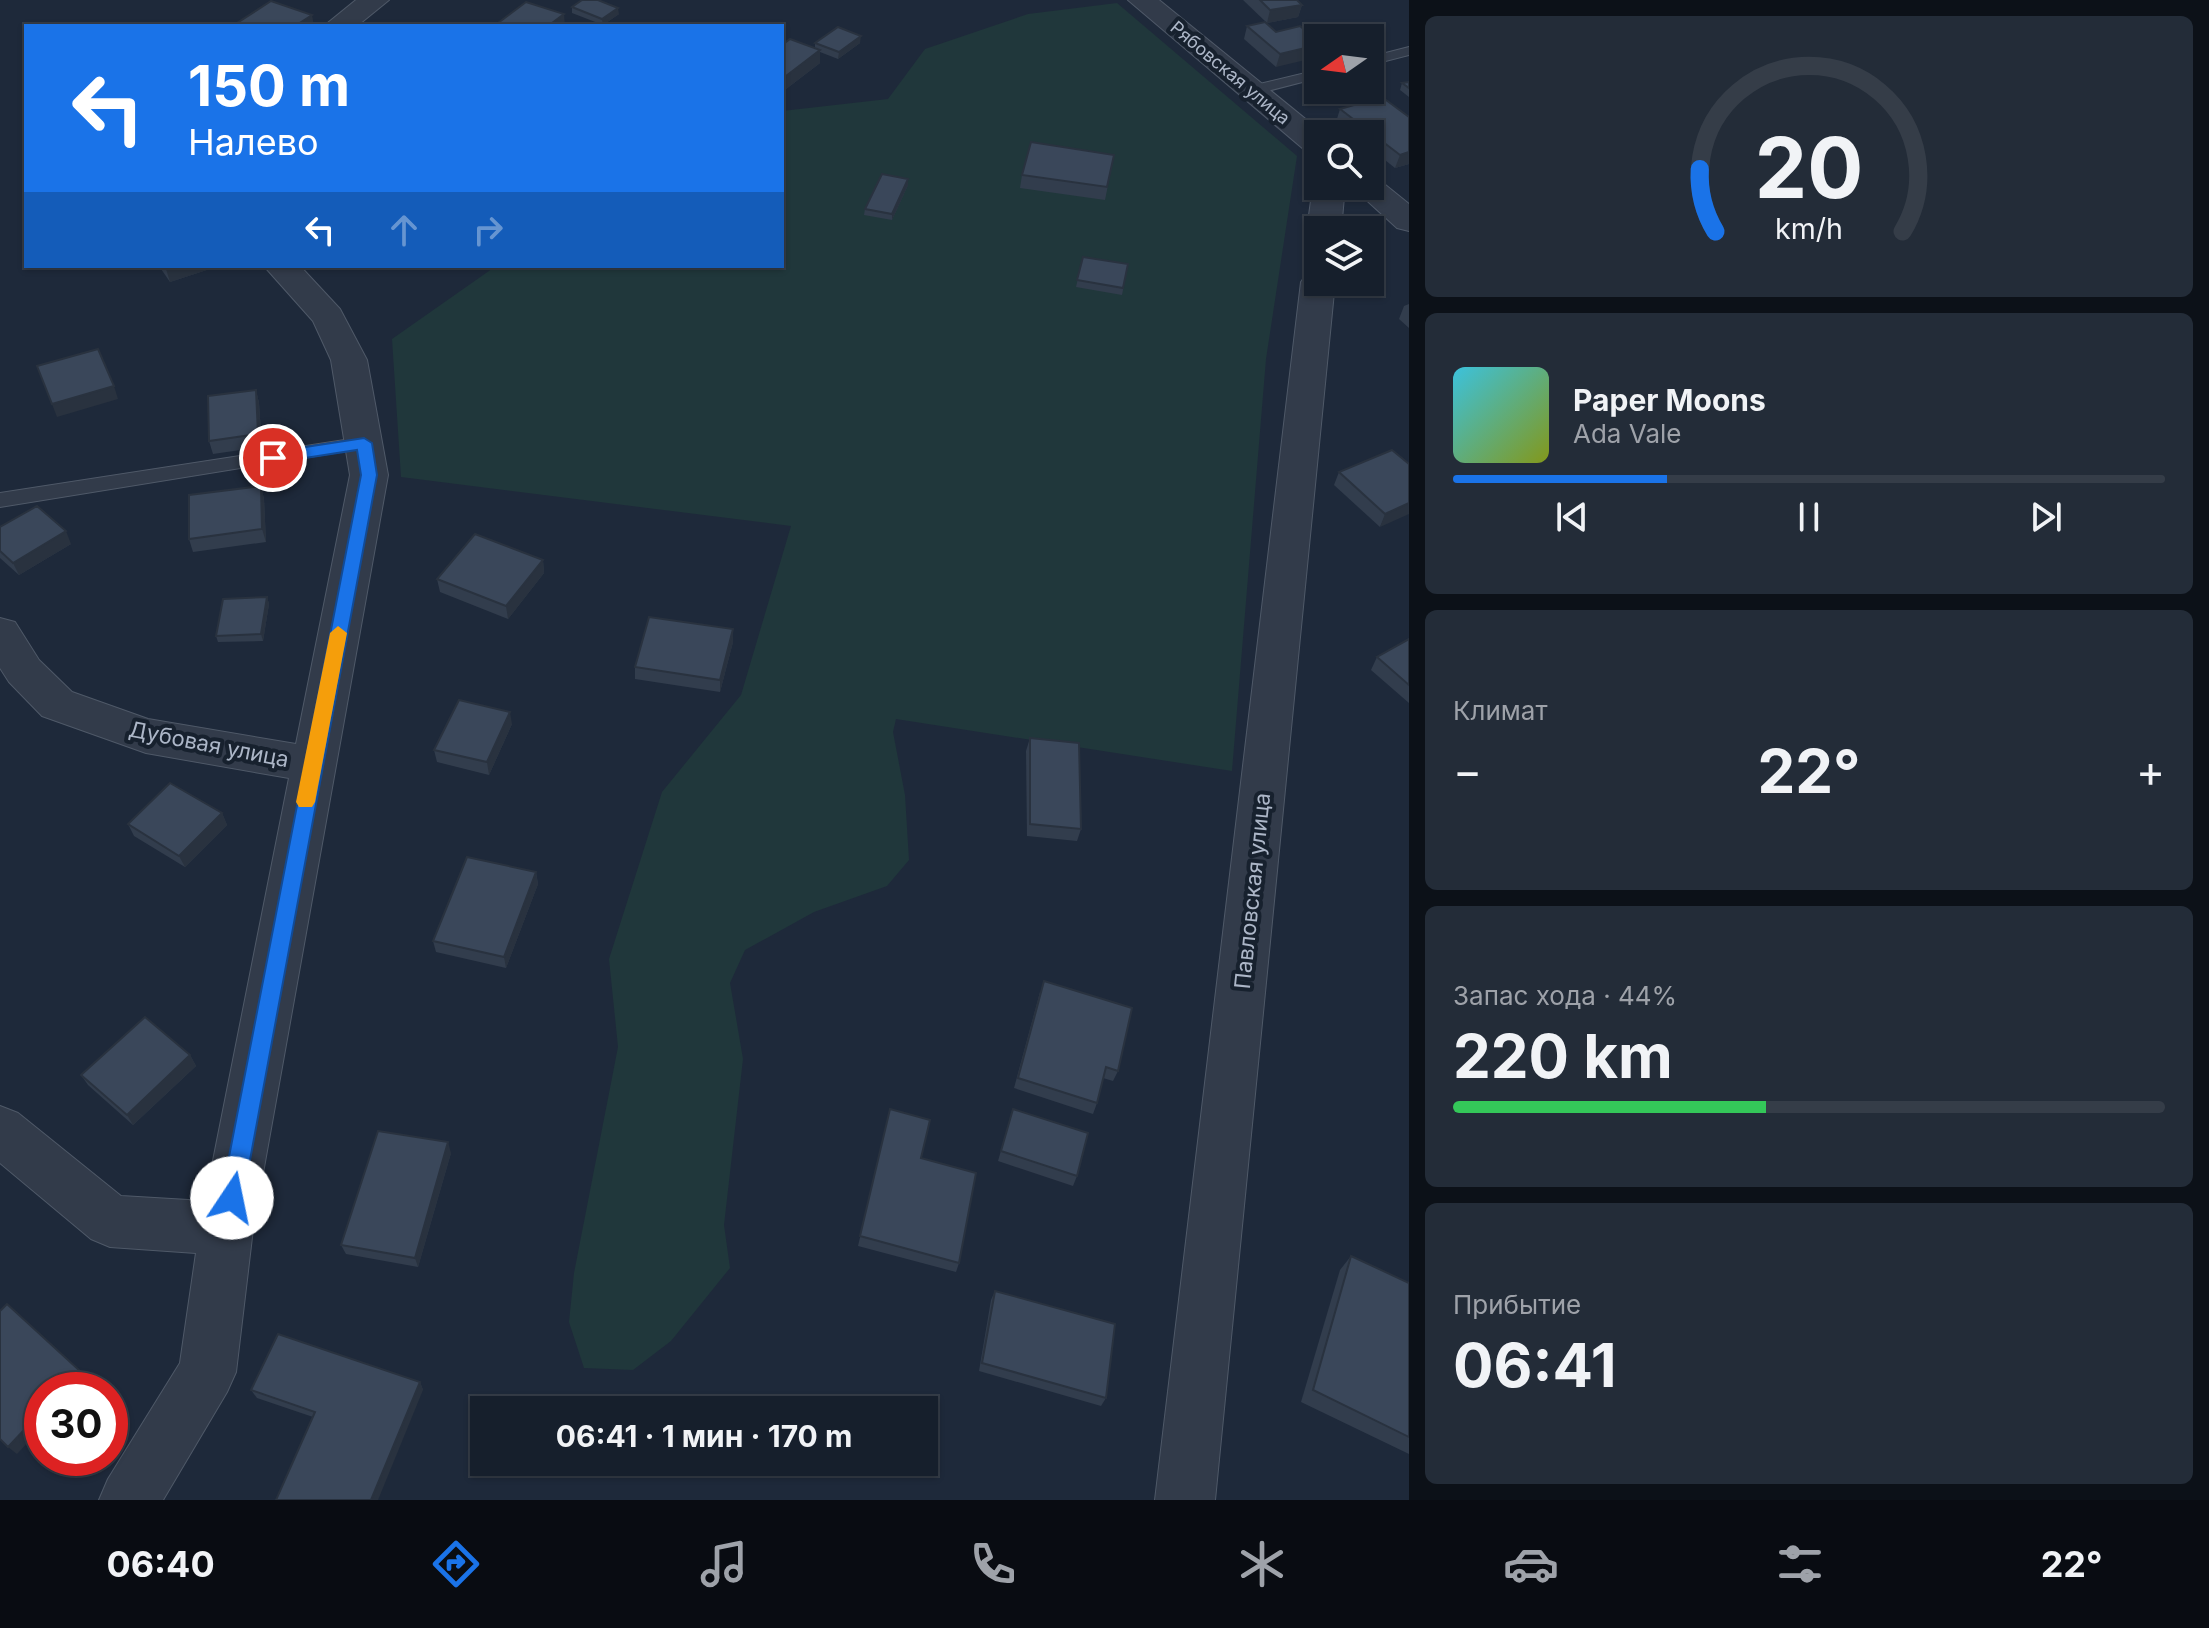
<!DOCTYPE html>
<html lang="ru">
<head>
<meta charset="utf-8">
<style>
  :root { --surface:#161f2c; --page:#232c38; --text:#f1f3f6; --muted:#9ea2a9; --line:#353d48; --accent:#1a73e8 }
  body { margin:0; font-family:Inter,sans-serif; background:var(--page); color:var(--text); height:100vh; display:flex; flex-direction:column; font-size:30px; white-space:nowrap }
  * { box-sizing:border-box; margin:0 }
  p { font-size:26px; color:var(--muted) }
  .icon { flex:none; width:44px; height:44px; fill:none; stroke:currentColor; stroke-width:2; stroke-linecap:round; stroke-linejoin:round }
  .map { position:relative; flex:1; overflow:hidden }
  .panel { display:flex; flex-direction:column; gap:16px; padding:16px; background:#0c1118; width:800px }
  .panel>* { flex:none }
  .guide { position:absolute; left:24px; top:24px; width:760px; height:244px; border-radius:0px; box-shadow:0 2px 6px #0004,0 0 0 2px var(--line); background:#1a73e8; color:#fff; overflow:hidden }
  .needle { width:52px; rotate:256deg }
  .controls { position:absolute; left:1304px; top:24px; display:grid; gap:16px }
  .controls a { display:grid; place-items:center; width:80px; height:80px; border-radius:0px; background:var(--surface); box-shadow:0 2px 6px #0004,0 0 0 2px var(--line); font-size:40px }
  .speed { position:absolute; left:24px; top:1372px; display:flex; gap:16px; font-size:40px; font-weight:700; text-align:center }
  .speed>* { display:grid; place-content:center; width:104px; height:104px; border-radius:50%; background:var(--surface); box-shadow:0 2px 6px #0004,0 0 0 2px var(--line); line-height:1 }
  .speed .limit { border:12px solid #d22; background:#fff; color:#111 }
  .pin { position:absolute; display:grid; place-items:center; width:68px; height:68px; color:#fff; margin:-34px; border:4px solid #fff; border-radius:50%; box-shadow:0 2px 8px #0007 }
  .me { position:absolute; width:88px; margin:-44px; rotate:11deg; stroke-linejoin:round; filter:drop-shadow(0 0 6px #0008) }
  .turn { display:flex; align-items:center; gap:28px; height:168px; padding:0 32px; font-size:36px }
  .turn .icon { width:104px; height:104px; stroke-width:2.5 }
  .turn b { display:block; font-size:56px; line-height:68px }
  .lanes { display:flex; align-items:center; height:76px; padding:0 32px; background:#0003; justify-content:center; gap:40px; direction:ltr }
  .lanes .off { opacity:.35 }
  .big { font-size:60px; font-weight:700; line-height:1.1 }
  .panel .tile { flex:1; display:flex; flex-direction:column; justify-content:center; gap:12px; min-width:0; padding:0 28px; border-radius:12px; background:var(--page) }
  .panel .dial { align-items:center; gap:0 }
  .dial svg { height:208px; overflow:visible; fill:none; stroke:var(--line); stroke-width:7; stroke-linecap:round; text-anchor:middle }
  .dial text { fill:var(--text); stroke:none }
  .song { display:flex; align-items:center; gap:24px }
  .cover { width:96px; height:96px; border-radius:12px; background:linear-gradient(135deg,hsl(190 70% 55%),hsl(70 70% 35%)) }
  .played { height:8px; border-radius:4px; background:linear-gradient(90deg,var(--accent) 30%,var(--line) 30%) }
  .keys { display:flex; justify-content:space-around; direction:ltr }
  .heat { display:flex; justify-content:space-between; align-items:center; font-size:44px; direction:ltr }
  .charge { height:12px; border-radius:6px; background:linear-gradient(90deg,#34c759 44%,var(--line) 0) }
  .trip { position:absolute; left:470px; top:1396px; width:468px; height:80px; border-radius:0px; background:var(--surface); box-shadow:0 2px 6px #0004,0 0 0 2px var(--line); font-weight:700; line-height:80px; text-align:center }
  .tab-bar { display:flex; height:128px; justify-content:space-around; align-items:center; background:#090c12; color:var(--muted) }
  .tab-bar .icon { width:56px; height:56px }
  .tab-bar .current { color:var(--accent) }
  .tab-bar b { font-size:36px; color:var(--text) }
  main { display:flex; flex:1; min-height:0 }
  .map>svg:first-child { display:block }
  .green { fill:#20373b }
  .lines { fill:none; stroke-linecap:round; stroke-linejoin:round }
  .lane-casing { stroke:#4f5968; stroke-width:2 }
  .street-casing { stroke:#4f5968; stroke-width:2 }
  .lane { fill:#323b4a; fill-rule:evenodd }
  .street { fill:#323b4a; fill-rule:evenodd }
  .wall { fill:#323d4d }
  .shaded-wall { fill:#29323f }
  .building { fill:#3a475a; stroke:#29323f; stroke-width:2 }
  .route { fill:#1a73e8; stroke:#114b97; stroke-width:2 }
  .slow { fill:#f59e0b }
  .labels { text-anchor:middle; stroke-width:8; stroke-linejoin:round; paint-order:stroke }
  .far-street-label { font-size:18px; fill:#acb6c7; stroke:#17212e }
  .street-label { font-size:22px; fill:#acb6c7; stroke:#17212e }
</style>
</head>
<body>
<main>
<div class="map">
<svg width="1409" height="1500" viewBox="0 0 1409 1500">
  <rect width="100%" height="100%" fill="#1e293a"/>
  <path class="green" d="M1117 3 1297 156 1266 359 1232 771 896 719 893 732 905 795 909 860 887 886 814 912 745 950 730 983 743 1059 724 1225 730 1268 671 1341 633 1370 584 1368 569 1322 574 1273 618 1047 609 959 662 792 741 695 791 526 401 477 392 339 496 266H782V111L888 99 925 49 1028 14Z"/>
  <g class="lines">
    <g class="lane-casing">
      <g id="lane">
        <path d="M1409 47V55L1370 65V57Z"/>
        <path d="M1318 70V78L1252 95 1244 90 1247 87Z"/>
        <path d="M364 437 371 439 373 443 371 447 0 507V493Z"/>
      </g>
    </g>
    <g class="street-casing">
      <g id="street">
        <path d="M356 0H389L357 26H324Z"/>
        <path d="M1128 0H1159L1324 134H1318V154L1307 152Z"/>
        <path d="M1370 177 1378 179 1409 204V231L1397 228 1351 186H1370Z"/>
        <path d="M1318 179V186H1345L1341 230H1318V238L1312 237 1307 230 1313 186Z"/>
        <path d="M264 266H300L340 309 367 360 388 475 253 1229 236 1372 227 1392 163 1500H99L108 1479 180 1363 196 1253 110 1247 91 1239 0 1163V1106L18 1113 121 1196 205 1201 289 778 146 753 42 716 9 682 0 668V618L15 622 39 660 72 692 148 719 296 744 350 475 331 360 313 321Z"/>
        <path d="M1318 272V282H1335L1215 1500H1155L1301 282 1306 275Z"/>
      </g>
    </g>
    <use href="#lane" class="lane"/>
    <use href="#street" class="street"/>
  </g>
  <g class="wall">
    <path d="M1243 0H1297L1302 5 1298 17 1267 23Z"/>
    <path d="M572 7 619 14 603 25 572 13Z"/>
    <path d="M1247 26 1276 32 1318 41 1276 67 1244 39Z"/>
    <path d="M815 43H860L838 59 820 52V63L786 89 782 87V45L815 48Z"/>
    <path d="M1409 82V97L1400 90 1402 83Z"/>
    <path d="M1340 109 1409 117V164L1395 168 1370 148V134H1352L1336 122Z"/>
    <path d="M1114 155 1105 200 1020 188 1022 175Z"/>
    <path d="M908 185 892 220 864 215 865 209Z"/>
    <path d="M1083 257 1128 264 1122 295 1076 287Z"/>
    <path d="M159 266H219L170 282Z"/>
    <path d="M1409 304V328L1399 319 1404 306Z"/>
    <path d="M256 390 259 403 262 447 213 454 209 441Z"/>
    <path d="M1409 464 1380 527 1334 485 1339 472Z"/>
    <path d="M261 486 264 499 266 542 193 552 189 539Z"/>
    <path d="M0 527 71 544 19 575 0 558Z"/>
    <path d="M543 560 544 573 508 619 440 592 437 579Z"/>
    <path d="M267 597 269 604 263 641 218 642 216 636Z"/>
    <path d="M1409 639V703L1371 670 1377 657Z"/>
    <path d="M733 642 720 692 635 679V667Z"/>
    <path d="M512 724 489 775 437 762 434 750Z"/>
    <path d="M1030 738 1081 829 1077 841 1027 836 1026 751Z"/>
    <path d="M222 813 227 825 185 867 134 836 128 824Z"/>
    <path d="M536 872 538 884 506 968 436 952 433 941Z"/>
    <path d="M1040 992 1118 1071 1113 1081 1103 1078 1097 1103 1093 1114 1014 1088Z"/>
    <path d="M190 1055 196 1066 133 1125 88 1085 81 1075Z"/>
    <path d="M890 1109 921 1158 959 1263 956 1272 858 1246Z"/>
    <path d="M1010 1119 1077 1176 1073 1186 998 1161Z"/>
    <path d="M451 1153 418 1267 346 1254 341 1245Z"/>
    <path d="M1351 1256 1409 1283V1454L1301 1402 1340 1270Z"/>
    <path d="M995 1291 1106 1398 1101 1406 979 1371 991 1300Z"/>
    <path d="M420 1382 423 1390 313 1417 257 1398 251 1390Z"/>
  </g>
  <g class="shaded-wall">
    <path d="M1302 5 1298 17 1267 23 1270 10Z"/>
    <path d="M618 8 619 14 603 25 602 19Z"/>
    <path d="M564 14 565 26H548Z"/>
    <path d="M312 15 314 26H295Z"/>
    <path d="M861 36 860 43 838 59 839 52Z"/>
    <path d="M1318 45V57L1276 67 1280 54Z"/>
    <path d="M820 50V63L786 89V76Z"/>
    <path d="M1409 152V164L1395 168 1400 155Z"/>
    <path d="M908 179V185L892 220V214Z"/>
    <path d="M176 266H219L170 282 166 269Z"/>
    <path d="M114 386 118 399 57 417 52 404Z"/>
    <path d="M256 390 259 403 262 447 258 434Z"/>
    <path d="M261 486 264 499 266 542 262 529Z"/>
    <path d="M1409 503V514L1380 527 1385 514Z"/>
    <path d="M66 531 71 544 19 575 13 563Z"/>
    <path d="M543 560 544 573 508 619 506 606Z"/>
    <path d="M267 597 269 604 263 641 261 634Z"/>
    <path d="M733 629V642L720 692V680Z"/>
    <path d="M510 712 512 724 489 775 487 762Z"/>
    <path d="M222 813 227 825 185 867 179 856Z"/>
    <path d="M536 872 538 884 506 968 504 957Z"/>
    <path d="M190 1055 196 1066 133 1125 127 1115Z"/>
    <path d="M448 1142 451 1153 418 1267 415 1258Z"/>
    <path d="M80 1371 87 1379 77 1390H61Z"/>
    <path d="M420 1382 423 1390 378 1500H371Z"/>
    <path d="M42 1411V1427L17 1454 8 1447Z"/>
  </g>
  <g class="building">
    <path d="M582 0H598L618 8 602 19 572 7Z"/>
    <path d="M1260 0H1297L1302 5 1270 10Z"/>
    <path d="M271 1 312 15 295 26H237L234 25Z"/>
    <path d="M526 2 564 14 548 26H508L498 23Z"/>
    <path d="M1265 22 1276 32 1300 26 1318 41V45L1280 54 1247 26Z"/>
    <path d="M838 27 861 36 839 52 815 43Z"/>
    <path d="M790 39 820 50 786 76 782 74V45Z"/>
    <path d="M1409 82V88L1402 83Z"/>
    <path d="M1382 97 1409 117V152L1400 155 1340 109Z"/>
    <path d="M1031 142 1114 155 1107 187 1022 175Z"/>
    <path d="M882 174 908 179 892 214 865 209Z"/>
    <path d="M1083 257 1128 264 1123 288 1077 280Z"/>
    <path d="M98 349 114 386 52 404 37 366Z"/>
    <path d="M256 390 258 434 209 441 208 396Z"/>
    <path d="M1392 450 1409 464V503L1385 514 1339 472Z"/>
    <path d="M261 486 262 529 189 539V495Z"/>
    <path d="M37 506 66 531 13 563 0 551V527Z"/>
    <path d="M475 534 543 560 506 606 437 579Z"/>
    <path d="M267 597 261 634 216 636 223 599Z"/>
    <path d="M649 617 733 629 720 680 635 667Z"/>
    <path d="M1409 639V685L1377 657Z"/>
    <path d="M459 700 510 712 487 762 434 750Z"/>
    <path d="M1030 738 1079 743 1081 829 1030 824Z"/>
    <path d="M170 783 222 813 179 856 128 824Z"/>
    <path d="M467 857 536 872 504 957 433 941Z"/>
    <path d="M1044 981 1132 1008 1118 1071 1106 1067 1097 1103 1018 1078Z"/>
    <path d="M145 1017 190 1055 127 1115 81 1075Z"/>
    <path d="M890 1109 930 1120 921 1158 976 1173 959 1263 860 1236Z"/>
    <path d="M1013 1109 1088 1133 1077 1176 1001 1151Z"/>
    <path d="M378 1131 448 1142 415 1258 341 1245Z"/>
    <path d="M1351 1256 1409 1283V1437L1313 1390Z"/>
    <path d="M995 1291 1115 1324 1106 1398 982 1363Z"/>
    <path d="M7 1304 80 1371 61 1390H42V1411L8 1447 0 1439V1311Z"/>
    <path d="M278 1334 420 1382 371 1500H276L315 1412 251 1390Z"/>
  </g>
  <path class="route" d="M364 438 372 443 377 475 243 1198 240 1206 232 1209 224 1206 221 1198 361 475 357 450 273 463 265 458 273 452Z"/>
  <path class="slow" d="M338 626 347 633 315 802 312 807H299L296 802 330 633Z"/>
  <g class="labels">
    <g class="far-street-label">
      <text transform="translate(1230 73) rotate(40)" y="6">Рябовская улица</text>
    </g>
    <g class="street-label">
      <text transform="translate(209 744) rotate(11)" y="8">Дубовая улица</text>
      <text transform="translate(1252 891) rotate(-84)" y="8">Павловская улица</text>
    </g>
  </g>
</svg>
<div class="controls">
<a><svg class="needle" viewBox="-14 -14 28 28"><path d="M0-13l5 13h-10z" fill="#e53935"/><path d="M0 13l5-13h-10z" fill="#9ea2a9"/></svg></a>
<a><svg class="icon" aria-label="search" viewBox="0 0 24 24"><circle cx="10" cy="10" r="6"/><path d="M15 15l6 6"/></svg></a>
<a><svg class="icon" aria-label="layers" viewBox="0 0 24 24"><path d="M12 4l9 5-9 5-9-5zM3 14l9 5 9-5"/></svg></a>
</div>
<div class="speed"><div class="limit">30</div></div>
<div class="pin" style="left:273px;top:458px;background:#d93025"><svg class="icon" aria-label="arrive" viewBox="0 0 24 24"><path d="M6 21V4h12l-3 4 3 4H6"/></svg></div>
<svg class="me" style="left:232px;top:1198px" viewBox="-20 -20 40 40"><circle r="19" fill="#fff"/><path d="M0-13L10 11 0 6-10 11z" fill="#1a73e8"/></svg>
<div class="trip">06:41 · 1 мин · 170 m</div>
<div class="guide">
<div class="turn"><svg class="icon" aria-label="left" viewBox="0 0 24 24"><path d="M17 20v-9H6M10 6l-5 5 5 5"/></svg><div><b>150 m</b>Налево</div></div>
<div class="lanes"><svg class="icon" aria-label="left" viewBox="0 0 24 24"><path d="M17 20v-9H6M10 6l-5 5 5 5"/></svg><svg class="icon off" aria-label="ahead" viewBox="0 0 24 24"><path d="M12 20V5M6 11l6-6 6 6"/></svg><svg class="icon off" aria-label="right" viewBox="0 0 24 24"><path d="M7 20v-9h11M14 6l5 5-5 5"/></svg></div>
</div>
</div>
<section class="panel">
<div class="tile dial"><svg viewBox="0 0 100 80">
<path d="M14 69A42 42 0 1 1 86 69"/>
<path d="M14 69A42 42 0 0 1 8 45" stroke="#1a73e8"/>
<text x="50" y="56" font-size="32" font-weight="700">20</text>
<text x="50" y="72" font-size="11">km/h</text>
</svg></div>
<div class="tile">
<div class="song"><i class="cover"></i><div><b>Paper Moons</b><p>Ada Vale</p></div></div>
<div class="played"></div>
<div class="keys"><svg class="icon" aria-label="previous" viewBox="0 0 24 24"><path d="M18 5L8 12l10 7zM5 5v14"/></svg><svg class="icon" aria-label="pause" viewBox="0 0 24 24"><path d="M8 5v14M16 5v14"/></svg><svg class="icon" aria-label="next" viewBox="0 0 24 24"><path d="M6 5l10 7-10 7zM19 5v14"/></svg></div>
</div>
<div class="tile"><p>Климат</p>
<div class="heat"><a>−</a><b class="big">22°</b><a>+</a></div>
</div>
<div class="tile"><p>Запас хода · 44%</p><b class="big">220 km</b><div class="charge"></div></div>
<div class="tile"><p>Прибытие</p><b class="big">06:41</b></div>
</section>
</main>
<nav class="tab-bar">
<b>06:40</b>
<svg class="icon current" aria-label="directions" viewBox="0 0 24 24"><path d="M12 3l9 9-9 9-9-9zM9 14v-3h6M13 9l2 2-2 2"/></svg>
<svg class="icon" aria-label="music" viewBox="0 0 24 24"><path d="M9 18V5l10-2v13"/><circle cx="6" cy="18" r="3"/><circle cx="16" cy="16" r="3"/></svg>
<svg class="icon" aria-label="phone" viewBox="0 0 24 24"><path d="M5 4h4l2 5-3 2q2 4 5 5l2-3 5 2v4C11 20 4 13 5 4z"/></svg>
<svg class="icon" aria-label="climate" viewBox="0 0 24 24"><path d="M12 3v18M4 7l16 10M4 17L20 7"/></svg>
<svg class="icon" aria-label="car" viewBox="0 0 24 24"><path d="M5 17H2v-5l4-1 3-4h7l3 4 3 1v5h-3M9 17h6M6 11h13"/><circle cx="7" cy="17" r="2"/><circle cx="17" cy="17" r="2"/></svg>
<svg class="icon" aria-label="filters" viewBox="0 0 24 24"><path d="M4 7h16M4 17h16"/><circle cx="9" cy="7" r="2"/><circle cx="15" cy="17" r="2"/></svg>
<b>22°</b>
</nav>
</body>
</html>
